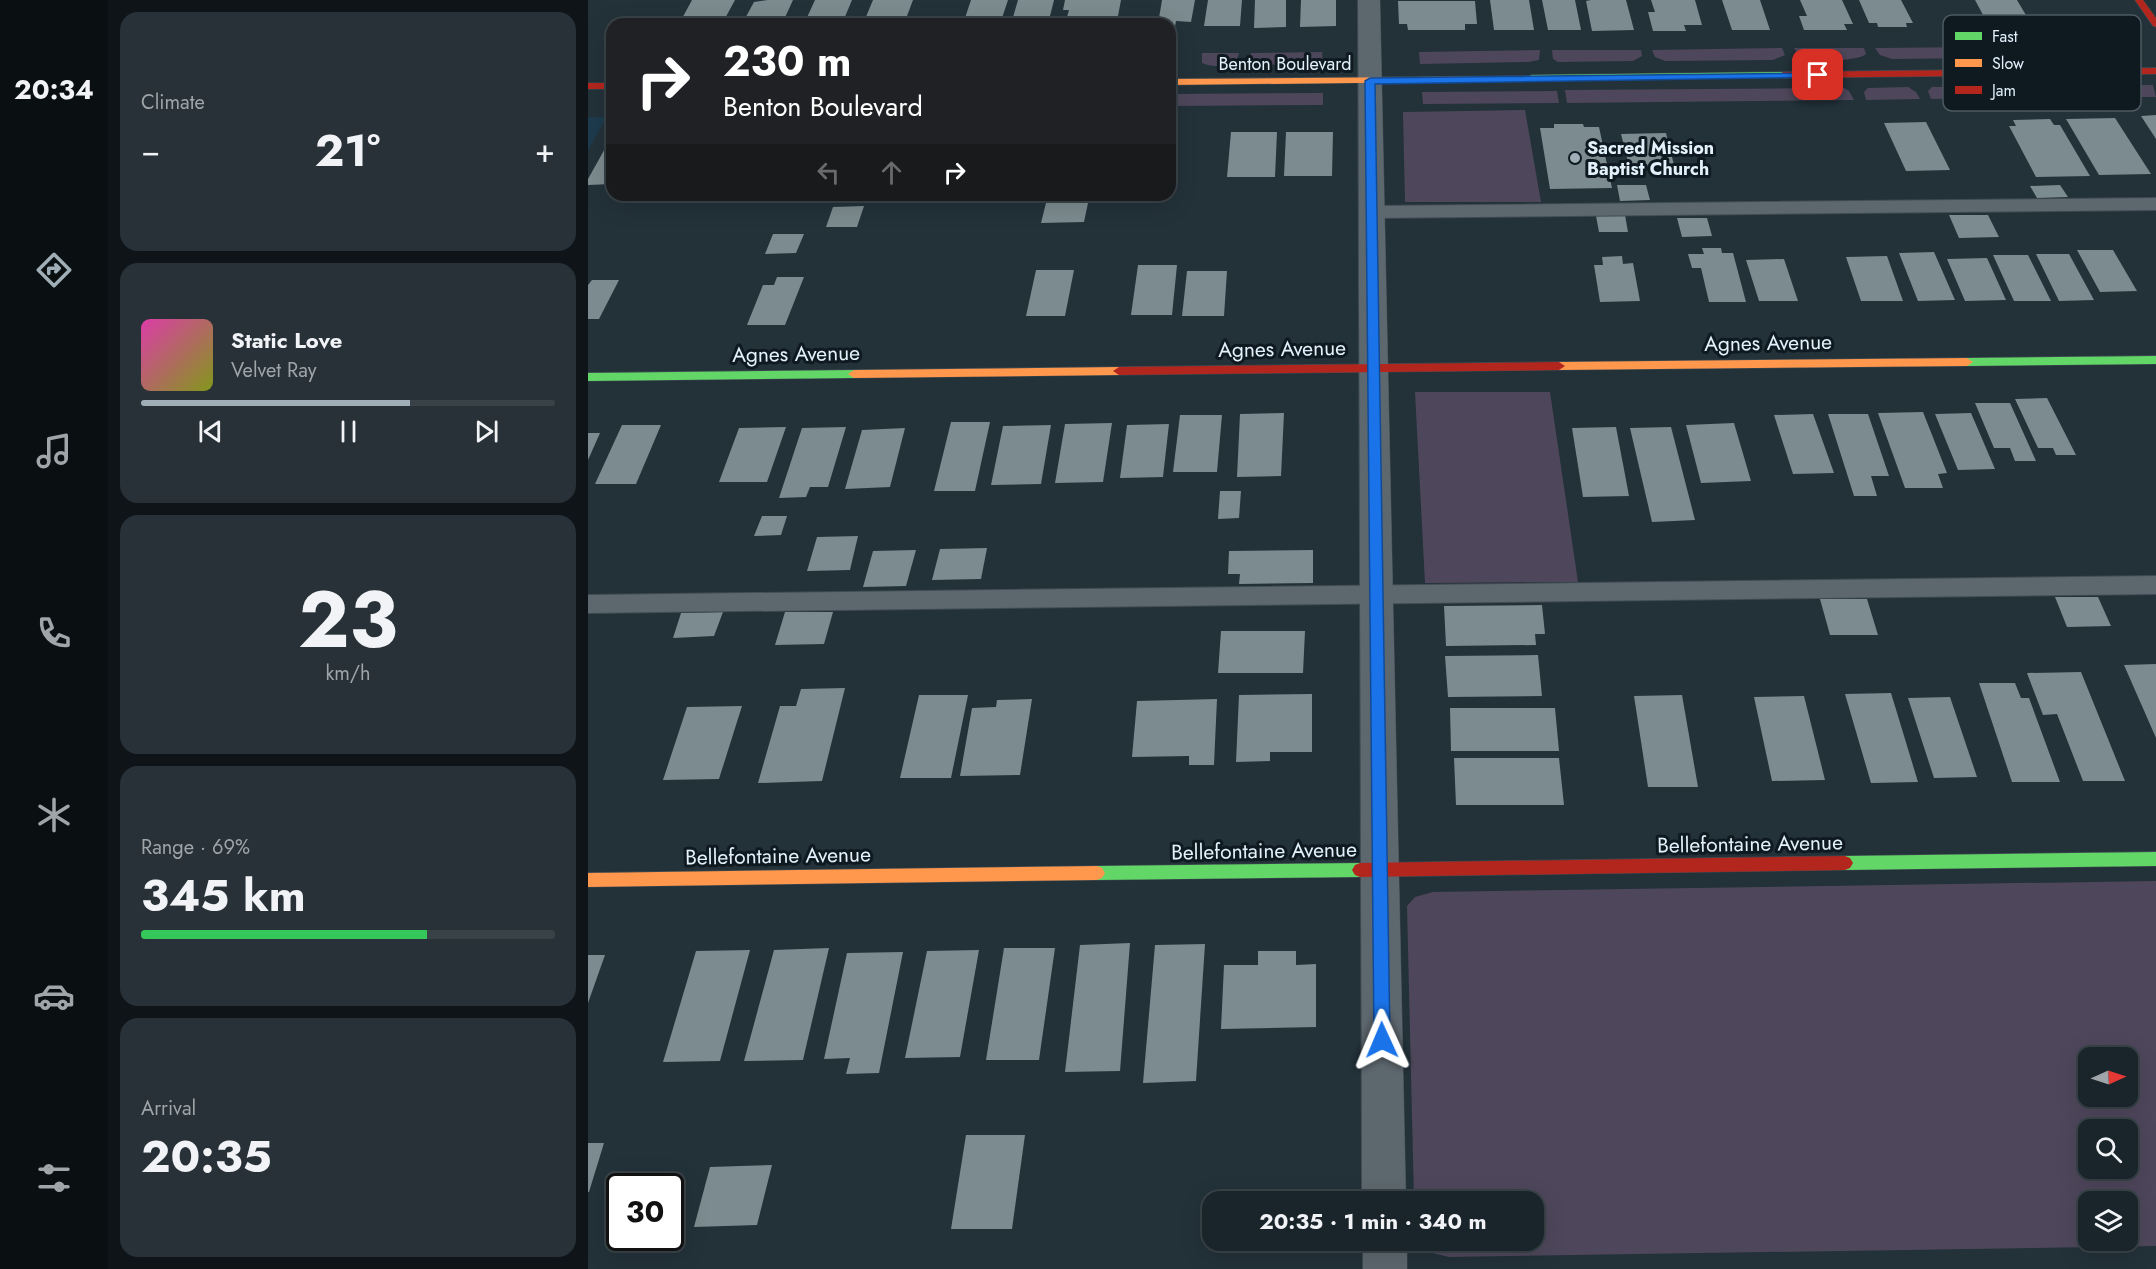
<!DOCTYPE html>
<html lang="en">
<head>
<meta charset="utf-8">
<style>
  :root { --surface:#1a252b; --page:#273137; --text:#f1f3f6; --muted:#9fa5a9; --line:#384247; --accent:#9faeb7 }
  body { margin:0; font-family:Jost,sans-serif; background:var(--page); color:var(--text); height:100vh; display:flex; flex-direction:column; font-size:22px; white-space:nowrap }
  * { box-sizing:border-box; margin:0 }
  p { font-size:20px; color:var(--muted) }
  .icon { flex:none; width:33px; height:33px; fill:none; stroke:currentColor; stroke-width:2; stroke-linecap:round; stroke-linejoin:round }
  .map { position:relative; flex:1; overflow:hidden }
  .side { display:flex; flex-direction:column; gap:12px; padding:12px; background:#0e1418; width:480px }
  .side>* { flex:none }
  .hud { position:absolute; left:18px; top:18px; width:570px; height:183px; border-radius:18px; box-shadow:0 6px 24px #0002,0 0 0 2px var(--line); background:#202124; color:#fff; overflow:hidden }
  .needle { width:39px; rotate:87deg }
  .controls { position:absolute; left:1490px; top:1047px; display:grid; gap:12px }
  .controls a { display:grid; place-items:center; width:60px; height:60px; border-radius:12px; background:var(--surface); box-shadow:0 6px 24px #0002,0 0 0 2px var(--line); font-size:30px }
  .speed { position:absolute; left:18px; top:1173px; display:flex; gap:12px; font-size:30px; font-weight:700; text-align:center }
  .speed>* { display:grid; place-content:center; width:78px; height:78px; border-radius:50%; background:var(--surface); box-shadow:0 6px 24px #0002,0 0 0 2px var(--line); line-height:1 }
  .speed .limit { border:3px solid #111; border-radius:9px; background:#fff; color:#111 }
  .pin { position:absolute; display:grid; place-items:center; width:51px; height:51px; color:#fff; margin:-26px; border-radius:12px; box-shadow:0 3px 9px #0006 }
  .me { position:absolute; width:66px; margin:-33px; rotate:359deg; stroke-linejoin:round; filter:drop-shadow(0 0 4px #0008) }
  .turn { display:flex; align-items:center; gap:21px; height:126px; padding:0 18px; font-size:27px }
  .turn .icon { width:78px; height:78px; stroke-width:2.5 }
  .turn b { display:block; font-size:42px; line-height:51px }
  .lanes { display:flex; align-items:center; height:57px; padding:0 18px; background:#0003; justify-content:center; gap:30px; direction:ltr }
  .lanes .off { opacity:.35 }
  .big { font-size:45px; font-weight:700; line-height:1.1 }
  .side .card { flex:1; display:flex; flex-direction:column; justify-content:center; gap:9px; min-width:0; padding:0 21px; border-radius:18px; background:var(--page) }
  .side .dial { align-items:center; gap:0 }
  .dial b { font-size:78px; line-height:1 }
  .song { display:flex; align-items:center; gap:18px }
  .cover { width:72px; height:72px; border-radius:9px; background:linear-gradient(135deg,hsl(320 70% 55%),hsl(70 70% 35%)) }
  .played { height:6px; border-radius:3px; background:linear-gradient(90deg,var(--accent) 65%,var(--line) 65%) }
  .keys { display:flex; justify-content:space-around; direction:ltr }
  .heat { display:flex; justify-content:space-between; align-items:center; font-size:33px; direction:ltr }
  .charge { height:9px; border-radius:4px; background:linear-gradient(90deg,#34c759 69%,var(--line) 0) }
  .trip { position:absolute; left:614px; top:1191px; width:342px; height:60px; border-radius:18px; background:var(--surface); box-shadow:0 6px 24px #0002,0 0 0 2px var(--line); font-weight:700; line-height:60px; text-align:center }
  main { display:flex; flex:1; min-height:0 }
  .dock { display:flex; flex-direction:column; width:108px; justify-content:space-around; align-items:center; background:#0a0f11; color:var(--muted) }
  .dock .icon { width:42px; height:42px }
  .dock .selected { color:var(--accent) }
  .dock b { font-size:27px; color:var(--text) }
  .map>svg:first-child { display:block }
  .built { fill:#1d3b4d }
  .green { fill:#4e475b; fill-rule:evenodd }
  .building { fill:#7c8b8f }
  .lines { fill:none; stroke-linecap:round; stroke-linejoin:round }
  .lane-casing { stroke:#404c53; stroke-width:2 }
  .street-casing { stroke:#404c53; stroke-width:1 }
  .fast-casing { stroke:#404c53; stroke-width:1 }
  .slow-casing { stroke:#404c53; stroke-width:1 }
  .jam-casing { stroke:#404c53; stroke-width:1 }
  .lane { fill:#5d676e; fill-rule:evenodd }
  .street { fill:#5d676e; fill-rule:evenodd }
  .fast { fill:#63d668; fill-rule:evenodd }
  .slow { fill:#ff974d; fill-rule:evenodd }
  .jam { fill:#b3261e; fill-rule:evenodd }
  .route { fill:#1a73e8; stroke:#114b97; stroke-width:1.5 }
  .poi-dot { fill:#9faeb7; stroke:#0f1920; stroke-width:2 }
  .labels { text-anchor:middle; stroke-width:6; stroke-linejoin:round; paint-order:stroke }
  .far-street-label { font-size:18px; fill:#e2f1fb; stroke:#0f1920 }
  .far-poi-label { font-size:18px; font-weight:bold; fill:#e2f1fb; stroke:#0f1920; text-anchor:start }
  .street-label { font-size:21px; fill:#e2f1fb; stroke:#0f1920 }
  .key { fill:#0f1920; stroke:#4e5a62; stroke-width:1.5 }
  .key-label { font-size:16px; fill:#e2f1fb }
</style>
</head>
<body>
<main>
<nav class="dock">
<b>20:34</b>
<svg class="icon selected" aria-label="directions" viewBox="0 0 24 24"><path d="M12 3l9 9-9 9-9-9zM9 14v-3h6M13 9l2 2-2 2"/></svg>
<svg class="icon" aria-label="music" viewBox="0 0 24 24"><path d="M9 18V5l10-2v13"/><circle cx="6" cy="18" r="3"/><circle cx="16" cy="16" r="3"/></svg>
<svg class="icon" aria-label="phone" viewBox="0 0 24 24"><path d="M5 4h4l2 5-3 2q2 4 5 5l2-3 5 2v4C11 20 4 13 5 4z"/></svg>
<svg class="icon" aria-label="climate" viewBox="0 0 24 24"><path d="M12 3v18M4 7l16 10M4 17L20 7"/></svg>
<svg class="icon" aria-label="car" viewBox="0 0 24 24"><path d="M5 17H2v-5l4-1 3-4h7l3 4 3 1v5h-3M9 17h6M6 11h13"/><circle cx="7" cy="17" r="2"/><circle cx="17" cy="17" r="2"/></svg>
<svg class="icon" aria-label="filters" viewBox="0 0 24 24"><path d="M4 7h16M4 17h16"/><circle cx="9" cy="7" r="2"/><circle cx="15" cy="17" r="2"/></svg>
</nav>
<section class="side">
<div class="card"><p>Climate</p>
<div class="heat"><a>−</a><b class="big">21°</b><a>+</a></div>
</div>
<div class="card">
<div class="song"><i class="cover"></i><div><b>Static Love</b><p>Velvet Ray</p></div></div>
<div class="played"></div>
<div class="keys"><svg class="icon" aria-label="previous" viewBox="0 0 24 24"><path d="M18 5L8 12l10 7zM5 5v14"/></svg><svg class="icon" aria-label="pause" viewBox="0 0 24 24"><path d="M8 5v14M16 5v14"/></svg><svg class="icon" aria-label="next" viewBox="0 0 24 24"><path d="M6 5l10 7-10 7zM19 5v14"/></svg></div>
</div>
<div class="card dial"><b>23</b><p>km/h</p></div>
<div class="card"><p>Range · 69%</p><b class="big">345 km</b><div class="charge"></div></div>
<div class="card"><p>Arrival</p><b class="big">20:35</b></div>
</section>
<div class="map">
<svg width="1568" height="1269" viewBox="0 0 1568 1269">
  <rect width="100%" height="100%" fill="#233139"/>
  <path class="built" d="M0 117H19L0 150Z"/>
  <g class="green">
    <path d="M1398 47 1400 56 1391 58 1304 59 1292 55 1287 48Z"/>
    <path d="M1194 48 1197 55 1185 60 1077 61 1067 57 1064 50Z"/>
    <path d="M1206 48H1276L1278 54C1272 61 1226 62 1216 59 1211 57 1209 53 1206 48Z"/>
    <path d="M952 50 951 60 941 62 832 64 831 52Z"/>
    <path d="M964 50H1053L1054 56 1045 61 970 62 965 59Z"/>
    <path d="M734 52 735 64 669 65 663 61V53Z"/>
    <path d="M614 53H651L648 62C638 66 624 68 614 63Z"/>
    <path d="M1530 85 1512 86 1521 97 1433 98 1427 86 1565 85 1568 97H1533L1528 89Z"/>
    <path d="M1420 86 1427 98 1343 99 1340 91 1344 87Z"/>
    <path d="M1320 87 1328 92 1332 99 1278 100 1276 92 1280 88Z"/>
    <path d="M1256 88 1261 91 1266 100 979 103 977 90Z"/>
    <path d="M969 91 971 103 835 104 834 92Z"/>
    <path d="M735 93V105L582 106V94Z"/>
    <path d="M937 110 953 202H817L815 112Z"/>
    <path d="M827 392H962L990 582 837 583Z"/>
    <path d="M1568 881V1246L861 1257 840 1252 829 1241 945 1240V1202L826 1201 819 906 827 897 845 892ZM1500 1058H1539V1096H1500ZM1500 1130H1539V1168H1500ZM1500 1202H1539V1240H1500Z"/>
  </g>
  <g class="building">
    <path d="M104 0H147L134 24H91Z"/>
    <path d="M180 0H205L194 24H154L166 2Z"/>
    <path d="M227 0H264L254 24H216Z"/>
    <path d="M285 0H325L316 24H275Z"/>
    <path d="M383 0H420L412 24H375Z"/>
    <path d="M430 0H466L460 24H423Z"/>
    <path d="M477 0H533L530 16H535L534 24H477L481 10H475Z"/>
    <path d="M574 0H607L603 22 588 21 587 27H582V24H570Z"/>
    <path d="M620 0H654L652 26H616Z"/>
    <path d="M667 0H698V27L666 28Z"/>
    <path d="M713 0H748V26L712 27Z"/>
    <path d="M902 0H941L946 30H906Z"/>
    <path d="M954 0H987L993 30H960Z"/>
    <path d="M1003 0H1038L1046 30 1004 31 998 1Z"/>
    <path d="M1063 0H1107L1114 25H1096L1098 31H1065L1060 12H1067Z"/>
    <path d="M1134 0H1172L1182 30H1144Z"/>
    <path d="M1212 0H1254L1265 24H1256L1259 30H1216L1211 16H1219Z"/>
    <path d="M1271 0H1313L1325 23H1318L1319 27H1290L1289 23H1281Z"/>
    <path d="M1387 0H1429L1445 27 1402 28Z"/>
    <path d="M810 1H887L889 24H877V30H820L819 24H811Z"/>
    <path d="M1568 115V139L1553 116Z"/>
    <path d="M1527 118 1563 174 1511 175 1478 119Z"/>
    <path d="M1462 119 1466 125H1472L1502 176 1448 177 1421 126H1428L1425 120Z"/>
    <path d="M1338 122 1362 170 1318 171 1296 123Z"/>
    <path d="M966 124H995L996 127H1011L1024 188 962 189 952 128H966Z"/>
    <path d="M643 132H689L687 177H639Z"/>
    <path d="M698 132H745L744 176H696Z"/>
    <path d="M1078 133 1086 165 1041 166 1033 134Z"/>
    <path d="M24 136V184L0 185V179Z"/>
    <path d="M1029 185H1058L1062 200 1032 201Z"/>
    <path d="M1472 185 1480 197 1449 198 1442 186Z"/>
    <path d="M123 195H161L160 197H122Z"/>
    <path d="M458 203H500L496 222 453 223Z"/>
    <path d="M276 206 269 227H238L245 207Z"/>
    <path d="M1037 215 1040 232H1011L1008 216Z"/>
    <path d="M1361 215H1400L1411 237 1371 238Z"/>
    <path d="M1089 218H1119L1124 236 1094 237Z"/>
    <path d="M185 234H216L208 253 177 254Z"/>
    <path d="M1114 248H1133L1134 253H1145L1158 302H1121L1113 268H1104L1100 254H1116Z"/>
    <path d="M1489 250H1525L1549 291 1512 292Z"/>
    <path d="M1346 252 1367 300 1330 301 1311 253Z"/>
    <path d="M1448 254H1481L1506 300 1471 301Z"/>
    <path d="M1405 255H1440L1463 301H1426Z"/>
    <path d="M1034 256 1035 264 1045 263 1052 301 1012 302 1006 265H1015L1014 257Z"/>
    <path d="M1299 256 1315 301H1273L1258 257Z"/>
    <path d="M1399 258 1418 300 1377 301 1359 259Z"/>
    <path d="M1196 259 1210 301H1171L1158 260Z"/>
    <path d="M550 265H589L584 315H543Z"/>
    <path d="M448 270H486L477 316H438Z"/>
    <path d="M599 271H639L636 316H594Z"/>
    <path d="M189 277H216L197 325H159L175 285H186Z"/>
    <path d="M4 280H31L11 319H0V285Z"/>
    <path d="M1459 398 1488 455H1468L1465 448H1450L1427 399Z"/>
    <path d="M1387 403H1422L1448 461H1427L1422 448H1406Z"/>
    <path d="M1335 412 1359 473 1350 474 1355 488H1317L1290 413Z"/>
    <path d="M696 413 693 476 649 477 652 414Z"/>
    <path d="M1383 413 1407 469 1370 470 1347 414Z"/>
    <path d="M1225 414 1246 473 1205 474 1186 415Z"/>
    <path d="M1240 414H1280L1301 476H1283L1289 496H1266Z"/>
    <path d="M592 415H634L629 472H585Z"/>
    <path d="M363 422H402L387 491H346Z"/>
    <path d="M524 423 515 482 467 483 477 424Z"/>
    <path d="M1146 423 1163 481 1113 483 1098 425Z"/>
    <path d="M581 424 575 477 532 478 539 425Z"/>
    <path d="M34 425H73L48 484H7Z"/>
    <path d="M463 425 453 484 403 485 415 426Z"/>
    <path d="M198 427 179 482H131L151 428Z"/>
    <path d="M258 427 240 487H222L218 497 191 498 214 428Z"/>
    <path d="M1028 427 1041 496 995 497 984 428Z"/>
    <path d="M1083 427 1107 520 1064 522 1042 428Z"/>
    <path d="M317 428 302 487 257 489 274 430Z"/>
    <path d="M0 433H12L0 460Z"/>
    <path d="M632 491H653L651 518 630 519Z"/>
    <path d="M174 516H199L193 535 166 536Z"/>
    <path d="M270 536 262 570 219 571 229 537Z"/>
    <path d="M399 548 393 579 344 580 352 549Z"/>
    <path d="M328 550 318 586 275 587 285 551Z"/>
    <path d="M725 550V583L651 584 652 574H640L641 551Z"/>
    <path d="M1467 597H1510L1523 626 1479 627Z"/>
    <path d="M1232 599H1279L1290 635H1242Z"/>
    <path d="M954 605 957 634H947L948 645 858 646 856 606Z"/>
    <path d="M135 612 126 636 85 638 93 613Z"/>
    <path d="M197 612H245L236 644 187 645Z"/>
    <path d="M633 631H717L715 673H630Z"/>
    <path d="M950 655 954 696 860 697 857 656Z"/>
    <path d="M1568 664V738L1536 665Z"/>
    <path d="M1493 672 1537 781H1495L1469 714 1455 715 1439 673Z"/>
    <path d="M1391 683H1427L1433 698H1441L1472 782H1424Z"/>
    <path d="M257 688 234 781 170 783 192 706H208L213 689Z"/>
    <path d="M1303 693 1330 782 1283 783 1257 694Z"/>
    <path d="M724 694V752H682V761L648 762 651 695Z"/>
    <path d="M331 695H380L363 778H312Z"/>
    <path d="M1094 695 1110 787H1060L1046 696Z"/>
    <path d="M1216 696 1237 780 1184 781 1166 697Z"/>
    <path d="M1362 697 1389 777 1346 778 1320 698Z"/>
    <path d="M444 699 432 775 372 776 384 708 408 707 409 700Z"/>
    <path d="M629 699 626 765H601V756L544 757 549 701Z"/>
    <path d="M154 706 131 779 75 780 99 707Z"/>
    <path d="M862 708H967L971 751H863Z"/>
    <path d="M866 758H971L976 805H868Z"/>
    <path d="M542 943 532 1071 477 1072 492 945Z"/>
    <path d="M617 944 608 1081 555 1083 567 945Z"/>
    <path d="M241 948 215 1060 156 1061 186 950Z"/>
    <path d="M416 948H467L451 1060H398Z"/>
    <path d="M162 950 132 1061 75 1062 108 951Z"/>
    <path d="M391 950 372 1057 317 1058 339 951Z"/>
    <path d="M670 951H708V965L728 964V1027L633 1029 636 965H670Z"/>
    <path d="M315 952 291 1073 258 1074 262 1058 236 1059 259 953Z"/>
    <path d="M0 955H17L0 1003Z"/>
    <path d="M378 1135H437L424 1229H363Z"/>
    <path d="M0 1143H16L1 1192H0Z"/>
    <path d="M184 1165 169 1225 106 1227 122 1167Z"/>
  </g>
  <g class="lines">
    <g class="lane-casing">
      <g id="lane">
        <path d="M1568 198V210L783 218 777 216 774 212 777 208 783 206Z"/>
        <path d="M1568 576V594L0 613V595Z"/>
      </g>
    </g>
    <g class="street-casing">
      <g id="street">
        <path d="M770 0H792L818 1202H774Z"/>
        <rect x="775" y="1240" width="44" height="29"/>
      </g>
    </g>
    <g class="fast-casing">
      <g id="fast">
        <path d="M1195 72 1200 75 1198 77 943 81 938 78 943 75Z"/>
        <path d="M1568 356V364L1379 366 1373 362 1379 358Z"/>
        <path d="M266 370 272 374 266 378 0 381V373Z"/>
        <path d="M1568 852V866L1257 870 1252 868 1249 863 1252 858 1257 856Z"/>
        <path d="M772 863 777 865 780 870 777 875 772 877 509 880 504 878 501 873 504 868 509 866Z"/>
      </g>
    </g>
    <g class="slow-casing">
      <g id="slow">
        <path d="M946 76 948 78 943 81 582 85V79Z"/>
        <path d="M1379 358 1385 362 1379 366 971 370 965 366 971 362Z"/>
        <path d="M531 367 537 371 531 375 266 378 260 374 266 370Z"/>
        <path d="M509 866 514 868 517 873 514 878 509 880 0 887V873Z"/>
      </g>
    </g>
    <g class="jam-casing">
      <g id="jam">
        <path d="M1547 0H1555L1568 18V27L1565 26Z"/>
        <path d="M1568 68V74L1195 78 1190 75 1195 72Z"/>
        <rect x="0" y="83" width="24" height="6"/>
        <path d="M971 362 977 366 971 370 531 375 525 371 531 367Z"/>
        <path d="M1257 856 1262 858 1265 863 1262 868 1257 870 772 877 767 875 764 870 767 865 772 863Z"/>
      </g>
    </g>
    <use href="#lane" class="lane"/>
    <use href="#street" class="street"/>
    <use href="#fast" class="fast"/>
    <use href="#slow" class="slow"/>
    <use href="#jam" class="jam"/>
  </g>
  <path class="route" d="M1230 73 1235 75 1234 77 787 84 802 1040 800 1046 794 1048 788 1046 786 1040 777 81 782 78Z"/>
  <circle class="poi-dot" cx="987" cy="158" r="6"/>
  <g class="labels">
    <g class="far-street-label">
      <text x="697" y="70">Benton Boulevard</text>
    </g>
    <g class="far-poi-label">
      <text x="999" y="154">Sacred Mission<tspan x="999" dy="21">Baptist Church</tspan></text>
    </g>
    <g class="street-label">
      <text transform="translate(1180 343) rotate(-1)" y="7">Agnes Avenue</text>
      <text transform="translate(694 349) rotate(-1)" y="7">Agnes Avenue</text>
      <text transform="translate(208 354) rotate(-1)" y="7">Agnes Avenue</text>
      <text transform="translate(1162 844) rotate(-1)" y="7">Bellefontaine Avenue</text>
      <text transform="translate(676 851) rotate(-1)" y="7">Bellefontaine Avenue</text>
      <text transform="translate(190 856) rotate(-1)" y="7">Bellefontaine Avenue</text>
    </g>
  </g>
  <rect x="1355" y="15" width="198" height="96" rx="9" class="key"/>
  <rect x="1367" y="32" width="27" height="8" fill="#63d668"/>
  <rect x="1367" y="59" width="27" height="8" fill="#ff974d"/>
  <rect x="1367" y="86" width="27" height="8" fill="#b3261e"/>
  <g class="key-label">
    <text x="1404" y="42">Fast</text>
    <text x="1404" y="69">Slow</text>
    <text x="1404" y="96">Jam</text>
  </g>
</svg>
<div class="controls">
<a><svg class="needle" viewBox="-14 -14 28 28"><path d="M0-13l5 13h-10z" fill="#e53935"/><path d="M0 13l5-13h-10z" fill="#9fa5a9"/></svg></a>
<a><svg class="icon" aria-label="search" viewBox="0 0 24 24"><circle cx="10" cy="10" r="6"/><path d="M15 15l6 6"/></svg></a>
<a><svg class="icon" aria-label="layers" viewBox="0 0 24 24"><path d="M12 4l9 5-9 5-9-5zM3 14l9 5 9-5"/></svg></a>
</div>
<div class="speed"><div class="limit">30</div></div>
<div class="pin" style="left:1230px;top:75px;background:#d93025"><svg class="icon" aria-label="arrive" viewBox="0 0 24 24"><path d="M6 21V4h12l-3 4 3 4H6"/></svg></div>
<svg class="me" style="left:794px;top:1040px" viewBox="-20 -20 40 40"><path d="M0-17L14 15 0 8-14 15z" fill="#1a73e8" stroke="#fff" stroke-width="4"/></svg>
<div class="trip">20:35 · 1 min · 340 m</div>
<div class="hud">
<div class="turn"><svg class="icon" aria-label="right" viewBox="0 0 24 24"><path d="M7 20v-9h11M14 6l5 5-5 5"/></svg><div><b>230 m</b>Benton Boulevard</div></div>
<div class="lanes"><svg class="icon off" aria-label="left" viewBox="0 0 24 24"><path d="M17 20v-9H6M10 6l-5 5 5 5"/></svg><svg class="icon off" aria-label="ahead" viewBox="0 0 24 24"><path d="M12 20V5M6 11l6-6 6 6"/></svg><svg class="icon" aria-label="right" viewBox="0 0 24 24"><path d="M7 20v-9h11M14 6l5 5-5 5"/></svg></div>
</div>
</div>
</main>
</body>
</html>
